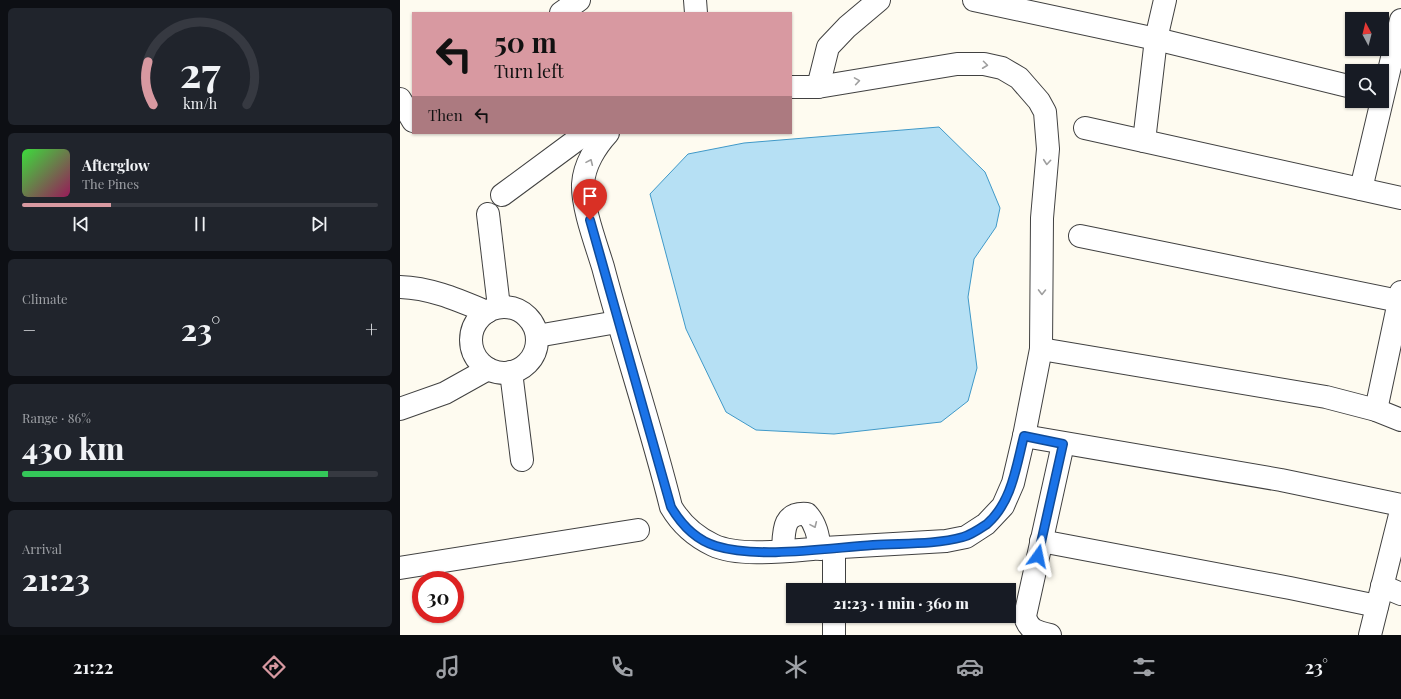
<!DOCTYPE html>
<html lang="en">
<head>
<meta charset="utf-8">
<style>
  :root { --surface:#171b24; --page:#20242c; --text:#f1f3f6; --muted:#9ea1a6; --line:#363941; --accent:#d899a1 }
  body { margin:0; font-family:"Playfair Display",serif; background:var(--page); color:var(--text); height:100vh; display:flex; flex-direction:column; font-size:15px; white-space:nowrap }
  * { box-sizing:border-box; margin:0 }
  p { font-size:13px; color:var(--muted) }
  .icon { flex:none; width:22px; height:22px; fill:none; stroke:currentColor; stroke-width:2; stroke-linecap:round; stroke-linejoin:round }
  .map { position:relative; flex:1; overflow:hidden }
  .panel { display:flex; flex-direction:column; gap:8px; padding:8px; background:#0d0f14; width:400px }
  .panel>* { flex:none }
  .hud { position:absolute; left:12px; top:12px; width:380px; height:122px; border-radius:0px; box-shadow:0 1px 3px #0004; background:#d899a1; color:#111; overflow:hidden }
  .needle { width:26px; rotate:353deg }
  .tools { position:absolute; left:945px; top:12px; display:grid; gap:8px }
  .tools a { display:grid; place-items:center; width:44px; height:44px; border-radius:0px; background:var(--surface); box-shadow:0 1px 3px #0004; font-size:20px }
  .speed { position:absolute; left:12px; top:571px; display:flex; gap:8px; font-size:20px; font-weight:700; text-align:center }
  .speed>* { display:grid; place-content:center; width:52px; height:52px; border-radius:50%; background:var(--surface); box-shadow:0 1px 3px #0004; line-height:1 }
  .speed .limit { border:6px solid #d22; background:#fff; color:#111 }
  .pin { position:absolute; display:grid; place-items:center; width:34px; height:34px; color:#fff; margin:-41px -17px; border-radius:50% 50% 50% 0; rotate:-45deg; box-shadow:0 0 4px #0007 }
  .pin .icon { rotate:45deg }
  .me { position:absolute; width:44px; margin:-22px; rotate:12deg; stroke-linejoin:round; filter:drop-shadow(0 0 3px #0008) }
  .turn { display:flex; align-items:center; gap:14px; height:84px; padding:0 16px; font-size:18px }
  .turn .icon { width:52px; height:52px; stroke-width:2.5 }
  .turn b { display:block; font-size:28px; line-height:34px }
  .then { display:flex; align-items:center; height:38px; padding:0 16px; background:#0003; gap:8px; font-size:15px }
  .big { font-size:30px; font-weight:800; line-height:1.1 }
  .panel .widget { flex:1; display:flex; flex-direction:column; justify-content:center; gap:6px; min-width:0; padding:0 14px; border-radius:6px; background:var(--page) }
  .panel .dial { align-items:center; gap:0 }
  .dial svg { height:104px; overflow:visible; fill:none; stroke:var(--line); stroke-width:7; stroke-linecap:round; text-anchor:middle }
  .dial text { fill:var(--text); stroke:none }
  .song { display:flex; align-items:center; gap:12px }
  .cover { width:48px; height:48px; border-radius:6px; background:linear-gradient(135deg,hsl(120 70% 55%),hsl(330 70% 35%)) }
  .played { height:4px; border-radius:2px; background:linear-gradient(90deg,var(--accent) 25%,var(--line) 25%) }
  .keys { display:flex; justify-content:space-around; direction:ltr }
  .heat { display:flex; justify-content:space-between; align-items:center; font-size:22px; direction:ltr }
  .charge { height:6px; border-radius:3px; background:linear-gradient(90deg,#34c759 86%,var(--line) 0) }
  .trip { position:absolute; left:386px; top:583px; width:230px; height:40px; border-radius:0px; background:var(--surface); box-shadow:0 1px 3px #0004; font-weight:800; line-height:40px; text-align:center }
  .dock { display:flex; height:64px; justify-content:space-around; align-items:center; background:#090b0e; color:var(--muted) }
  .dock .icon { width:28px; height:28px }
  .dock .active { color:var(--accent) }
  .dock b { font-size:18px; color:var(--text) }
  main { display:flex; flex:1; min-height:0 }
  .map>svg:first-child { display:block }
  .water { fill:#b6e0f4; stroke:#4099c8 }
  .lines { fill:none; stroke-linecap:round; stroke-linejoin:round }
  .minor-casing { stroke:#414141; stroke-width:24 }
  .minor { stroke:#fff; stroke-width:22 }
  .oneway { stroke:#9f9f9f }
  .route-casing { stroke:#114b97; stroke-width:10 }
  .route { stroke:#1a73e8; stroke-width:7 }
</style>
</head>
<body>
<main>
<section class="panel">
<div class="widget dial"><svg viewBox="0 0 100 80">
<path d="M14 69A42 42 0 1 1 86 69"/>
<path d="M14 69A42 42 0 0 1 10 36" stroke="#d899a1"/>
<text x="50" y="56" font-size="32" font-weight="700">27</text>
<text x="50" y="72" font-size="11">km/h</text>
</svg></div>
<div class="widget">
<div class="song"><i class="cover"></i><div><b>Afterglow</b><p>The Pines</p></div></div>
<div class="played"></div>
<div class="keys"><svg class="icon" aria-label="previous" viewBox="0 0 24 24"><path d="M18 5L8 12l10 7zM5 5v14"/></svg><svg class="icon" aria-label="pause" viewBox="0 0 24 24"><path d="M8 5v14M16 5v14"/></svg><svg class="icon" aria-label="next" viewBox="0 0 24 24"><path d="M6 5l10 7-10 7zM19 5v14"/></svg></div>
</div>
<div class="widget"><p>Climate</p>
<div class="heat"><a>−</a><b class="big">23°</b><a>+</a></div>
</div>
<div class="widget"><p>Range · 86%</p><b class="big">430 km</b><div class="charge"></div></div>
<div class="widget"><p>Arrival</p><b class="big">21:23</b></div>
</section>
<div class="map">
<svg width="1001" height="635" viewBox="0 0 1001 635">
  <rect width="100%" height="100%" fill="#fefbf0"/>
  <path class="water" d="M539 127 585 172 600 208 596 227 574 259 568 297 577 368 568 401 541 422 434 434 356 430 326 412 286 329 250 194 288 154 344 143Z"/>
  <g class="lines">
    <g class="minor-casing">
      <g id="minor">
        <path d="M295 0 296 13"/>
        <path d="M574 0 756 39 952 87"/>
        <path d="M161 13 179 0"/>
        <path d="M418 87 428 47 447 27 479 0"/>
        <path d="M0 99 13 121"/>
        <path d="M685 128 1001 198"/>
        <path d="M208 133C196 146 184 165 183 184 182 207 196 244 203 267 224 347 251 426 271 507 281 524 294 536 313 545 340 558 394 550 424 548 465 546 505 543 546 541L566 537 586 524 603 506 613 483 624 436 641 349 642 218 648 149 645 112 639 101 619 78 602 68 584 64H557L418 87H391"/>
        <path d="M744 141 756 39 765 0"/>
        <path d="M961 189 1001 20"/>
        <path d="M102 195 186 133"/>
        <path d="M88 214 99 307"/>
        <path d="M680 236 999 301"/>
        <path d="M0 287C31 288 58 300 87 312"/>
        <circle cx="104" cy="340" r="33"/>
        <path d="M137 336 217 322"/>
        <path d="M641 349 926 397 976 410 1001 420"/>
        <path d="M111 372 122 460"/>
        <path d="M0 409 45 393 88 369"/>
        <path d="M976 410 1001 292"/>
        <path d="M624 436 881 480 1001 505"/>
        <path d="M641 541 890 588 977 606"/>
        <path d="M383 551C384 532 382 512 407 514 416 524 418 535 420 549"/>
        <path d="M0 568 238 530"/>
        <path d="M982 586 1001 594"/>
        <path d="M434 590V548"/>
        <path d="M434 635V616"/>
        <path d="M650 635C637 632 628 630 625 616L663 444"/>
        <path d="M970 635 1001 511"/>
      </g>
    </g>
    <use href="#minor" class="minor"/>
  </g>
  <defs><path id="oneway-chevron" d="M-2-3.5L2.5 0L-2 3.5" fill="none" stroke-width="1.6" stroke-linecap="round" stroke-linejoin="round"/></defs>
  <g class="oneway">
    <use href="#oneway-chevron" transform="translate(585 65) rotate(7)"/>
    <use href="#oneway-chevron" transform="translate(457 81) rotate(-9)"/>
    <use href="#oneway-chevron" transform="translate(190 162) rotate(-66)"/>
    <use href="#oneway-chevron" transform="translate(647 162) rotate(95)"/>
    <use href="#oneway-chevron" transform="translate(642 292) rotate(91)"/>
    <use href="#oneway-chevron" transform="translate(414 525) rotate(66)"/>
  </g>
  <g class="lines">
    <g class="route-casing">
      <path id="route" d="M190 220 271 507C281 524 296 540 316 546 358 559 428 548 473 545 502 543 534 545 563 537 571 535 581 528 587 524 612 502 616 467 624 436L663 444 638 556"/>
    </g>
    <use href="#route" class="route"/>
  </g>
</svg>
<div class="tools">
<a><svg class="needle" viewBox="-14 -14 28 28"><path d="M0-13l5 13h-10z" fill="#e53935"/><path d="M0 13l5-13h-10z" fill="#9ea1a6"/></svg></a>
<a><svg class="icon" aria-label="search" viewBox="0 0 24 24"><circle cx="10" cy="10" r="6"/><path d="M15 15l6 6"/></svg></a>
</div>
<div class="speed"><div class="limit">30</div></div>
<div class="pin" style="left:190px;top:220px;background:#d93025"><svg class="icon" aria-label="arrive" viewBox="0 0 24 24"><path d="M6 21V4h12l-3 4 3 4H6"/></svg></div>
<svg class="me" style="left:638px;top:556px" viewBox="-20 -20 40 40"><path d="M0-17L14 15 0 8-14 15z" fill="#1a73e8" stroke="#fff" stroke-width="4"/></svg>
<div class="trip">21:23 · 1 min · 360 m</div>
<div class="hud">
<div class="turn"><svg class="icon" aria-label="left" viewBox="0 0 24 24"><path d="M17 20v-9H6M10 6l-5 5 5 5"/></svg><div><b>50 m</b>Turn left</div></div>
<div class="then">Then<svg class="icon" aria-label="left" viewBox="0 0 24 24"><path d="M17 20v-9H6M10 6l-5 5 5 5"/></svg></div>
</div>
</div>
</main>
<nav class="dock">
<b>21:22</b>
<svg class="icon active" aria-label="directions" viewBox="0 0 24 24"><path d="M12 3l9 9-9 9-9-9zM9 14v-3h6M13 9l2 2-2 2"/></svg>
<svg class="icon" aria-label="music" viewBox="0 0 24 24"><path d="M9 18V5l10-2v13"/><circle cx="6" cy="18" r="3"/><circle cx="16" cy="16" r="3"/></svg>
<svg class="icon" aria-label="phone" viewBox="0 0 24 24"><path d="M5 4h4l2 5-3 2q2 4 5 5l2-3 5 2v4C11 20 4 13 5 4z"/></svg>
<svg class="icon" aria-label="climate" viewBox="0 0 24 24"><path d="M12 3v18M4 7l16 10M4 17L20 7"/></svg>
<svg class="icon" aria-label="car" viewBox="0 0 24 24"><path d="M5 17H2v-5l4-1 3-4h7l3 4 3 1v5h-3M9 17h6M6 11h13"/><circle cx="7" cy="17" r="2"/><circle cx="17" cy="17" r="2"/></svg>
<svg class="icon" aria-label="filters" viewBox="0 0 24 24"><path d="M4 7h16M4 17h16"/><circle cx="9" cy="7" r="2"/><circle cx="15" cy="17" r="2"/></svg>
<b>23°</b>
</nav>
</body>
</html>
